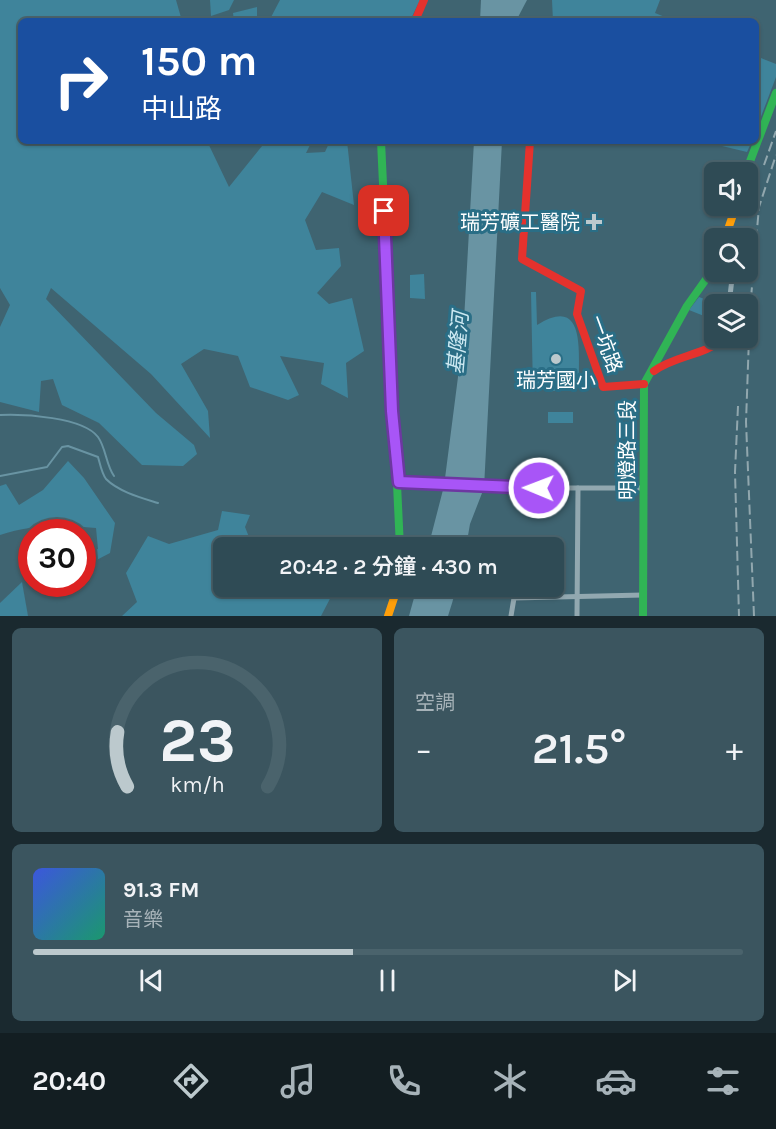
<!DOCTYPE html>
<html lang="zh-TW">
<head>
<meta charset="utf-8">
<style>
  :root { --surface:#2f4b55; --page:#3b555f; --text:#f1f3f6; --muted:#a7b3b9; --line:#4a636c; --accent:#bcc9cd }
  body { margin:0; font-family:Karla,"Noto Sans TC",sans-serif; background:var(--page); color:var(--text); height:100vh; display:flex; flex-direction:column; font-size:22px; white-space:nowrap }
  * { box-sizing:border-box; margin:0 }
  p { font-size:20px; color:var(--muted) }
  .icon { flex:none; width:33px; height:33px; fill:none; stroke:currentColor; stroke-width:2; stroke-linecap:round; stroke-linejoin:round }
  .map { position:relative; height:616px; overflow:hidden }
  .drawer { display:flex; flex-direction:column; gap:12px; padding:12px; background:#1a292f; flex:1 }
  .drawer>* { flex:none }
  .guide { position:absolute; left:18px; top:18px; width:741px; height:126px; border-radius:9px; box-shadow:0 2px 4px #0004,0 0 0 2px var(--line); background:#1a4fa0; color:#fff; overflow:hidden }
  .buttons { position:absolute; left:704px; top:162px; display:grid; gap:12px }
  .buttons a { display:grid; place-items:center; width:54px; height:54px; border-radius:9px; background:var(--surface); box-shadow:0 2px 4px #0004,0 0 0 2px var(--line); font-size:30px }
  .speed { position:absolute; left:18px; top:519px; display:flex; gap:12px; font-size:30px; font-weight:700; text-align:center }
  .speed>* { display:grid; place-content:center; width:78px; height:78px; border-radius:50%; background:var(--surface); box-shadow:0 2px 4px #0004,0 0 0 2px var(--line); line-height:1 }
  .speed .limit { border:9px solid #d22; background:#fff; color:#111 }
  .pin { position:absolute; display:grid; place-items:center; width:51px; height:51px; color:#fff; margin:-26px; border-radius:12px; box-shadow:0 3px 9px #0006 }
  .me { position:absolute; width:66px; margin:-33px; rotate:271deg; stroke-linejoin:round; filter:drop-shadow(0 0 4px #0008) }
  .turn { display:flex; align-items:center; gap:21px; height:126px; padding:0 24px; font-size:27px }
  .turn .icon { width:78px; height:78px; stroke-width:2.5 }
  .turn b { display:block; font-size:42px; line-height:51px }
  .big { font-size:45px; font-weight:600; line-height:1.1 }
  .drawer .tile { flex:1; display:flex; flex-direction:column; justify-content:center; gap:9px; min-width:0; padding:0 21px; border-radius:9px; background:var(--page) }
  .drawer .dial { align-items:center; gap:0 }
  .dial svg { height:156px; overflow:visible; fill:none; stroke:var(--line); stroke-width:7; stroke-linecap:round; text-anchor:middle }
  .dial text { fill:var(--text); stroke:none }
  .song { display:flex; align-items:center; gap:18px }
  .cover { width:72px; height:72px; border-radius:9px; background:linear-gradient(135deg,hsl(230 70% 55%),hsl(160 70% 35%)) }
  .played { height:6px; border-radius:3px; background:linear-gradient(90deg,var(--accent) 45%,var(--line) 45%) }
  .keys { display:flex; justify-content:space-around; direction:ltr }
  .heat { display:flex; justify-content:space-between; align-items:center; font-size:33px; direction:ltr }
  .drawer .tiles { flex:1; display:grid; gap:12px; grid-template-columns:1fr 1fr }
  .tile:last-child { grid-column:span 2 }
  .trip { position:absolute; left:213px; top:537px; width:351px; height:60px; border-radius:9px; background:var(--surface); box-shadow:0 2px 4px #0004,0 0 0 2px var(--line); font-weight:600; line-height:60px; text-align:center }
  .tabs { display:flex; height:96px; justify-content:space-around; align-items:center; background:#131e22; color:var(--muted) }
  .tabs .icon { width:42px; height:42px }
  .tabs .current { color:var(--accent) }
  .tabs b { font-size:27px; color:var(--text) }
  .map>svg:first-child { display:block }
  .green { fill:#3f849b }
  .water { fill:#6994a3 }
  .pier { fill:#3f6471 }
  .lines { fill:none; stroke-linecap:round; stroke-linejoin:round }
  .stream { stroke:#6994a3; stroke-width:2 }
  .street { stroke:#92a8b0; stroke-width:5 }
  .fast { stroke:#30b455; stroke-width:8 }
  .slow { stroke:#ff9f0a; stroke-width:8 }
  .jam { stroke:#e5322d; stroke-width:8 }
  .rail { stroke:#91a7ae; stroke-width:2; stroke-dasharray:10 4.5; stroke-linecap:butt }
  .route-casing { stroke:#6d37a1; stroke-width:15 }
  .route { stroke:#a855f7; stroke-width:10 }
  .poi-dot { fill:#bcc9cd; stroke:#2a6e86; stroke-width:2 }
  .labels { text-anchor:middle; stroke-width:6; stroke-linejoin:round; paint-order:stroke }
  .poi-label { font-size:20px; fill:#fff; stroke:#2a6e86; text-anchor:end }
  .street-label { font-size:20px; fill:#fff; stroke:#2a6e86 }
  .water-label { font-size:21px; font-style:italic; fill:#cde9f2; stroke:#2a6e86 }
</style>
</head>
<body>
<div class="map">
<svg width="776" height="616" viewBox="0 0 776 616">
  <rect width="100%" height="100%" fill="#3f6471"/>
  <g class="green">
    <path d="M0 0H176L182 21H21V141H207L229 187 266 141H312L306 153 325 152 330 141H347L354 205 322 192 305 220 316 250 339 248 341 266 317 293 329 304 352 298 364 351 346 363 348 398 321 384 324 363 280 356 299 395 288 400 250 387 238 356 204 349 181 364 208 411 210 438 151 374 51 288 46 299 156 413 194 445 197 454 183 466 142 465 99 423 62 405 53 379 41 381 39 412 0 402V327L10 305 0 288Z"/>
    <path d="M210 0H234L229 10 211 16Z"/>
    <path d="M280 0H420L410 21H269Z"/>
    <path d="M552 0H660L655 13 675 21H553Z"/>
    <path d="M257 7V21H234L233 13Z"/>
    <path d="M756 56 776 64V77L756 130Z"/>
    <path d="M701 141H752L747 152Z"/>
    <path d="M424 274 425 299 410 298V275Z"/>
    <path d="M531 292H536L537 325C583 296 579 345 579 376L567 389 547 392 537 384V390L533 391Z"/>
    <path d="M699 297 707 300 709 305H714V320L689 310Z"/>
    <rect x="548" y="412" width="25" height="11"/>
    <path d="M68 461 84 478 115 523 110 553 83 567V553L98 549 96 528C63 525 32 524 0 535V486L6 484 19 505 43 490Z"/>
    <path d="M222 511 250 515 245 527 253 547 224 548V586L348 587 334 591 321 616H122L137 602 126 573 148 536 169 544 218 530Z"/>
    <path d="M299 536 314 547H271Z"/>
    <path d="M345 538 365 547H315Z"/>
    <path d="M22 582 28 616H0V603Z"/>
  </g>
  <g class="water">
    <path d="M481 0H527L516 21H480Z"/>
    <path d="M474 141H502L484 488 470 524 466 547 428 548 444 486 463 338Z"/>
    <path d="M417 587H457L448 616H409Z"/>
  </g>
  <path class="pier" d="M442 478 487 480V488L485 492 440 490Z"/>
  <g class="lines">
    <g class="stream">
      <path d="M0 415C24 414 83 417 98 437 106 448 106 465 114 476"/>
      <path d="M0 476 47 467 62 447 68 446 98 457C100 464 102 474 106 479 119 492 142 498 158 503"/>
    </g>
    <g class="street">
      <path d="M712 273 732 279 729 304"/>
      <path d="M399 482 511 488H643"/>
      <path d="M511 616 514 598 643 595"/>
      <path d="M577 616 578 488"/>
    </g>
    <g class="fast">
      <path d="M381 141 400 548"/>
      <path d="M746 172 776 93"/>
      <path d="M643 616 644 384 687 306 714 268"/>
    </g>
    <g class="slow">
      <path d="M725 238 736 206"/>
      <path d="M388 616 398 586"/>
    </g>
    <g class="jam">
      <path d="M415 21 424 0"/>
      <path d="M530 141 522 259 581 291 577 314 603 387 644 384"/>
      <path d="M654 371C676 355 704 356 724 338"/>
    </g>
    <g class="rail">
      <path d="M764 165 776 131"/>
      <path d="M738 406 735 472 739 616"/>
      <path d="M754 616 746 422 750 309 759 207 776 155"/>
    </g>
  </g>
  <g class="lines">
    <g class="route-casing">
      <path id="route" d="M384 211 392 411 399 482 539 488"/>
    </g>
    <use href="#route" class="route"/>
  </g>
  <g class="poi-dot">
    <path d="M591 213h6v6h6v6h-6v6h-6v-6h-6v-6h6z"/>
    <circle cx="556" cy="359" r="6"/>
  </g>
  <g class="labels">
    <g class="poi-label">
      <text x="580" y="229">瑞芳礦工醫院</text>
      <text x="556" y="387" text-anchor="middle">瑞芳國小</text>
    </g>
    <g class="street-label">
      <text transform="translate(606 344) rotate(70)" y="7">一坑路</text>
      <text transform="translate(627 450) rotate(-90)" y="7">明燈路三段</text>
    </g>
    <g class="water-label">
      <text transform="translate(458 343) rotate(-85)" y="7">基隆河</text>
    </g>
  </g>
</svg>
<div class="buttons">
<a><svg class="icon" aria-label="sound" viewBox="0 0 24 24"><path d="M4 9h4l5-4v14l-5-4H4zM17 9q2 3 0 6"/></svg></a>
<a><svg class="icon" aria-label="search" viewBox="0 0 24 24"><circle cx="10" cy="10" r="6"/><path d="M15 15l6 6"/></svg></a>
<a><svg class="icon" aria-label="layers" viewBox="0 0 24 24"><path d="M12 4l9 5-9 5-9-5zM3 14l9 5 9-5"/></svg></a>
</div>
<div class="speed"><div class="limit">30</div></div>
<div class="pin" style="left:384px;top:211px;background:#d93025"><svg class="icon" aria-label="arrive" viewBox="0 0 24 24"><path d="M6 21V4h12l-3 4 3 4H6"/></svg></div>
<svg class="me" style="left:539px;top:488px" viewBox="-20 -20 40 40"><circle r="17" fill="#a855f7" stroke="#fff" stroke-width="3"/><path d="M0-11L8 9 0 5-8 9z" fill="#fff"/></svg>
<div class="trip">20:42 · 2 分鐘 · 430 m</div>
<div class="guide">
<div class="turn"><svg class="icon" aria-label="right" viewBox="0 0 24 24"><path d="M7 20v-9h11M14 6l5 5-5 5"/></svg><div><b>150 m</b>中山路</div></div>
</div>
</div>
<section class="drawer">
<div class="tiles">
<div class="tile dial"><svg viewBox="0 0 100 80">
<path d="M14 69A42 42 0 1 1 86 69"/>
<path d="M14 69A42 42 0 0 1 9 41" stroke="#bcc9cd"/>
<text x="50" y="56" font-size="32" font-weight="700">23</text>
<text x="50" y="72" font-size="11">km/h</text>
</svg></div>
<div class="tile"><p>空調</p>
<div class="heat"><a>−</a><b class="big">21.5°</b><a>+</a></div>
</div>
<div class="tile">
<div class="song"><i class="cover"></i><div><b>91.3 FM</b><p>音樂</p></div></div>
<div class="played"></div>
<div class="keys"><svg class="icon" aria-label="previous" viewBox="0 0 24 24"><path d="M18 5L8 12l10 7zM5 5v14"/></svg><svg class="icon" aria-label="pause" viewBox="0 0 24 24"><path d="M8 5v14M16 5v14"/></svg><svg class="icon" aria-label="next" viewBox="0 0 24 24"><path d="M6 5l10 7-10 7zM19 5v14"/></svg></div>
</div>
</div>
</section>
<nav class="tabs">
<b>20:40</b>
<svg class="icon current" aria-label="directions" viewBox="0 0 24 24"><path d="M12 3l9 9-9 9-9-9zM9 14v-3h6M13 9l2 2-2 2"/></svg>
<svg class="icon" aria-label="music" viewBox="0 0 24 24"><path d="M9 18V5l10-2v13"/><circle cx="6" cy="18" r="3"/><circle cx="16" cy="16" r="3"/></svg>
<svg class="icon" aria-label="phone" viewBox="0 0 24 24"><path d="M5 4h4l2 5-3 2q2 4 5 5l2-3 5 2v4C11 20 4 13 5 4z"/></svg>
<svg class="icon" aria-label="climate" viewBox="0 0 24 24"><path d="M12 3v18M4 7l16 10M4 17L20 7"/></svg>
<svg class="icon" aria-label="car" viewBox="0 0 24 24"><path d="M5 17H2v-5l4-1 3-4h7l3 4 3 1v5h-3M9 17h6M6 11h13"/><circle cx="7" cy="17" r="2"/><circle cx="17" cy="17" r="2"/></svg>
<svg class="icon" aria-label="filters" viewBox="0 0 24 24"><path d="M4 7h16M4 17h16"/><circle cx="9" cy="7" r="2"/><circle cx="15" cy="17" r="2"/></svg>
</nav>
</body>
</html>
